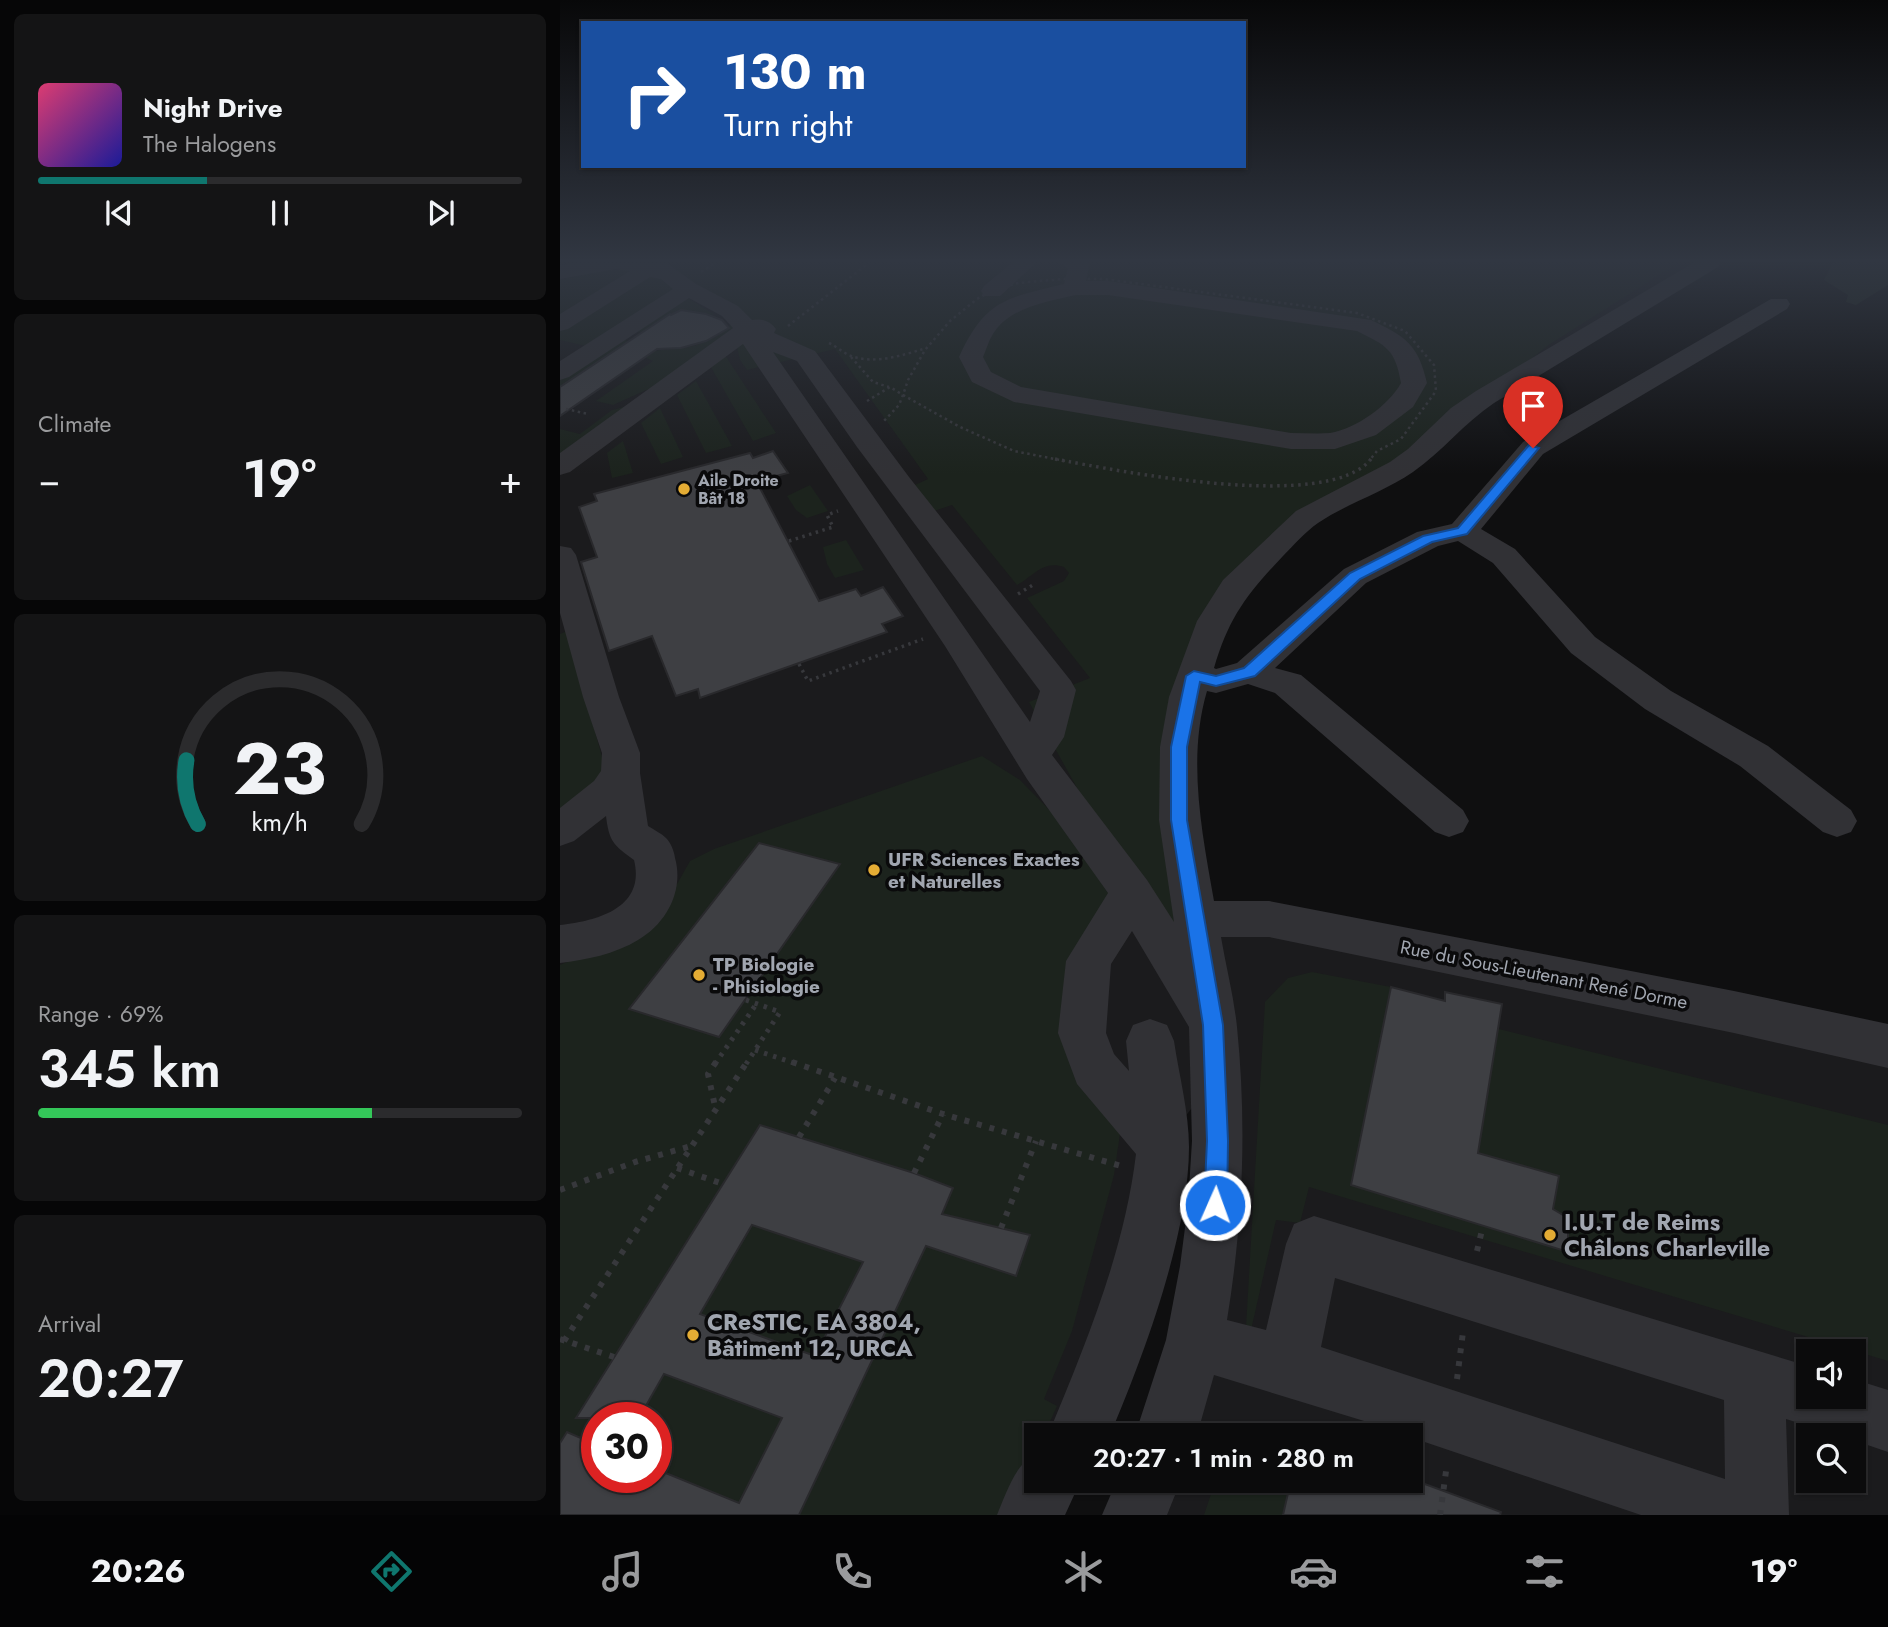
<!DOCTYPE html>
<html lang="en">
<head>
<meta charset="utf-8">
<style>
  :root { --surface:#0b0b0c; --page:#141415; --text:#f1f3f6; --muted:#9a9b9d; --line:#2b2b2d; --accent:#0f766e }
  body { margin:0; font-family:Jost,sans-serif; background:var(--page); color:var(--text); height:100vh; display:flex; flex-direction:column; font-size:26px; white-space:nowrap }
  * { box-sizing:border-box; margin:0 }
  p { font-size:23px; color:var(--muted) }
  .icon { flex:none; width:38px; height:38px; fill:none; stroke:currentColor; stroke-width:2; stroke-linecap:round; stroke-linejoin:round }
  .map { position:relative; flex:1; overflow:hidden }
  .panel { display:flex; flex-direction:column; gap:14px; padding:14px; background:#060607; width:560px }
  .panel>* { flex:none }
  .guide { position:absolute; left:21px; top:21px; width:665px; height:147px; border-radius:0px; box-shadow:0 2px 5px #0004,0 0 0 2px var(--line); background:#1a4fa0; color:#fff; overflow:hidden }
  .fabs { position:absolute; left:1236px; top:1339px; display:grid; gap:14px }
  .fabs a { display:grid; place-items:center; width:70px; height:70px; border-radius:0px; background:var(--surface); box-shadow:0 2px 5px #0004,0 0 0 2px var(--line); font-size:35px }
  .speed { position:absolute; left:21px; top:1402px; display:flex; gap:14px; font-size:35px; font-weight:700; text-align:center }
  .speed>* { display:grid; place-content:center; width:91px; height:91px; border-radius:50%; background:var(--surface); box-shadow:0 2px 5px #0004,0 0 0 2px var(--line); line-height:1 }
  .speed .limit { border:10px solid #d22; background:#fff; color:#111 }
  .pin { position:absolute; display:grid; place-items:center; width:60px; height:60px; color:#fff; margin:-72px -30px; border-radius:50% 50% 50% 0; rotate:-45deg; box-shadow:0 0 7px #0007 }
  .pin .icon { rotate:45deg }
  .me { position:absolute; width:77px; margin:-38px; rotate:2deg; stroke-linejoin:round; filter:drop-shadow(0 0 5px #0008) }
  .turn { display:flex; align-items:center; gap:24px; height:147px; padding:0 28px; font-size:32px }
  .turn .icon { width:91px; height:91px; stroke-width:2.5 }
  .turn b { display:block; font-size:49px; line-height:60px }
  .big { font-size:52px; font-weight:600; line-height:1.1 }
  .panel .widget { flex:1; display:flex; flex-direction:column; justify-content:center; gap:10px; min-width:0; padding:0 24px; border-radius:10px; background:var(--page) }
  .panel .dial { align-items:center; gap:0 }
  .dial svg { height:182px; overflow:visible; fill:none; stroke:var(--line); stroke-width:7; stroke-linecap:round; text-anchor:middle }
  .dial text { fill:var(--text); stroke:none }
  .song { display:flex; align-items:center; gap:21px }
  .cover { width:84px; height:84px; border-radius:10px; background:linear-gradient(135deg,hsl(340 70% 55%),hsl(240 70% 35%)) }
  .played { height:7px; border-radius:4px; background:linear-gradient(90deg,var(--accent) 35%,var(--line) 35%) }
  .keys { display:flex; justify-content:space-around; direction:ltr }
  .heat { display:flex; justify-content:space-between; align-items:center; font-size:38px; direction:ltr }
  .charge { height:10px; border-radius:5px; background:linear-gradient(90deg,#34c759 69%,var(--line) 0) }
  .trip { position:absolute; left:464px; top:1423px; width:399px; height:70px; border-radius:0px; background:var(--surface); box-shadow:0 2px 5px #0004,0 0 0 2px var(--line); font-weight:600; line-height:70px; text-align:center }
  .menu { display:flex; height:112px; justify-content:space-around; align-items:center; background:#040405; color:var(--muted) }
  .menu .icon { width:49px; height:49px }
  .menu .on { color:var(--accent) }
  .menu b { font-size:32px; color:var(--text) }
  main { display:flex; flex:1; min-height:0 }
  .map>svg:first-child { display:block }
  .built { fill:#1b1b1d; fill-rule:evenodd }
  .green { fill:#1c231d; fill-rule:evenodd }
  .building { fill:#3e3f43; stroke:#29292c; stroke-width:2; fill-rule:evenodd }
  .lines { fill:none; stroke-linecap:round; stroke-linejoin:round }
  .path-far3 { stroke:#37383c; stroke-width:2.5; stroke-dasharray:2.5 3.5; stroke-linecap:butt }
  .path-far2 { stroke:#37383c; stroke-width:3.5; stroke-dasharray:2.5 4.5; stroke-linecap:butt }
  .path-far1 { stroke:#37383c; stroke-width:5; stroke-dasharray:3.5 6; stroke-linecap:butt }
  .path { stroke:#37383c; stroke-width:6; stroke-dasharray:5 8; stroke-linecap:butt }
  .minor { fill:#313135; fill-rule:evenodd }
  .route { fill:#1a73e8; stroke:#114b97; stroke-width:2 }
  .poi-dot { fill:#e4ac34; stroke:#0a0a0b; stroke-width:2.5 }
  .labels { text-anchor:middle; stroke-width:7; stroke-linejoin:round; paint-order:stroke }
  .far-poi-label { font-size:16px; font-weight:bold; fill:#a1a6b0; stroke:#0a0a0b; text-anchor:start }
  .poi-label { font-size:19px; font-weight:bold; fill:#a1a6b0; stroke:#0a0a0b; text-anchor:start }
  .street-label { font-size:19px; fill:#a1a6b0; stroke:#0a0a0b }
  .near-poi-label { font-size:23px; font-weight:bold; fill:#a1a6b0; stroke:#0a0a0b; text-anchor:start }
</style>
</head>
<body>
<main>
<section class="panel">
<div class="widget">
<div class="song"><i class="cover"></i><div><b>Night Drive</b><p>The Halogens</p></div></div>
<div class="played"></div>
<div class="keys"><svg class="icon" aria-label="previous" viewBox="0 0 24 24"><path d="M18 5L8 12l10 7zM5 5v14"/></svg><svg class="icon" aria-label="pause" viewBox="0 0 24 24"><path d="M8 5v14M16 5v14"/></svg><svg class="icon" aria-label="next" viewBox="0 0 24 24"><path d="M6 5l10 7-10 7zM19 5v14"/></svg></div>
</div>
<div class="widget"><p>Climate</p>
<div class="heat"><a>−</a><b class="big">19°</b><a>+</a></div>
</div>
<div class="widget dial"><svg viewBox="0 0 100 80">
<path d="M14 69A42 42 0 1 1 86 69"/>
<path d="M14 69A42 42 0 0 1 9 41" stroke="#0f766e"/>
<text x="50" y="56" font-size="32" font-weight="700">23</text>
<text x="50" y="72" font-size="11">km/h</text>
</svg></div>
<div class="widget"><p>Range · 69%</p><b class="big">345 km</b><div class="charge"></div></div>
<div class="widget"><p>Arrival</p><b class="big">20:27</b></div>
</section>
<div class="map">
<svg width="1328" height="1515" viewBox="0 0 1328 1515">
  <rect width="100%" height="100%" fill="#0f0f10"/>
  <path class="built" d="M0 262H1142L726 535 634 676 638 919 1328 1059V1515H574L590 1481 850 1480V1435H606L655 1079 624 1118 507 1435H476V1480L0 1515ZM1248 1351H1293V1396H1248ZM37 1418H96V1477H37ZM1248 1435H1293V1480H1248Z"/>
  <g class="green">
    <path d="M0 262H1120L990 344 900 414 858 455 747 517 675 587 619 783 657 994 534 818 469 702 530 678 467 598 504 581 509 573 504 567C483 560 474 576 457 585L392 505 374 511 355 485 368 479 275 349 187 370 180 360 175 338 187 331 106 274 79 272 0 320V280L22 275 0 270Z"/>
    <path d="M1273 262H1328V285L1296 305 1286 302 1288 295 1264 280Z"/>
    <path d="M95 275 116 288 26 346 0 340V329L83 276Z"/>
    <path d="M121 294 155 315 121 310 84 332 64 333 67 342 0 387V372Z"/>
    <path d="M171 324 174 327 113 378 53 405 36 401 93 361 84 357C97 347 106 351 121 348 140 346 158 338 171 324Z"/>
    <path d="M163 352 216 433 193 441 148 362Z"/>
    <path d="M136 381 172 446 146 453 117 395Z"/>
    <path d="M83 402 0 461V429L20 434 52 410Z"/>
    <path d="M100 408 123 457 101 464 81 423Z"/>
    <path d="M63 441 73 473 52 478 47 453Z"/>
    <path d="M250 485 268 511 247 518 236 510 227 496Z"/>
    <path d="M286 540 304 570 275 578 267 564 263 547Z"/>
    <path d="M7 631 49 782 0 809V634Z"/>
    <path d="M422 756 460 780 507 828 551 898 523 952 562 1120 554 1175 512 1331 484 1399 497 1406 484 1435H476C476 1466 459 1491 441 1515H0V965L15 959 108 900 130 861 154 849ZM37 1418H96V1477H37Z"/>
    <path d="M752 972 831 987 791 1185 1007 1252 1008 1218 993 1209 998 1176 918 1153 942 1004 939 1029 1328 1125V1361L749 1187 740 1223 716 1220 684 1361 705 1002 728 978Z"/>
    <path d="M671 1481H731L723 1515H644L652 1491Z"/>
  </g>
  <g class="building">
    <path d="M121 310 146 314 162 320 169 328 146 341 121 348 97 349 0 416V387L110 314 111 315Z"/>
    <path d="M213 451 228 473 209 478 212 484 200 488 259 601 296 589 301 596 323 587 343 616 322 624 327 632 140 698 138 689 116 696 92 636 49 651 21 562 37 557 19 507 37 501 34 494 190 453 193 458Z"/>
    <path d="M199 843 280 864 159 1037 69 1009Z"/>
    <path d="M831 987 885 1001V992L942 1004 918 1153 999 1176 993 1209 1008 1218V1252L791 1185Z"/>
    <path d="M200 1125 354 1173 393 1188 382 1214 470 1235 456 1276 366 1246 239 1515H0V1443L7 1432 37 1445V1477H96V1469L179 1503 222 1418 104 1374 79 1418H16ZM192 1225 303 1262 255 1356 140 1314Z"/>
    <path d="M731 1480H854L941 1512 940 1515H723Z"/>
  </g>
  <g class="lines">
    <g class="path-far3">
      <path d="M141 272 156 262"/>
      <path d="M228 326 310 262"/>
      <path d="M269 343C276 346 282 352 289 355 311 365 341 356 363 349"/>
      <path d="M291 357 313 382 329 387"/>
      <path d="M307 401 330 387 343 395 339 405 323 422"/>
      <path d="M6 409 28 414"/>
      <path d="M505 461 454 451 400 427 343 395 348 380 365 350 390 321 417 299 431 291 458 283 502 279H544L797 313 845 331 874 365 876 391 841 439 817 451 809 461"/>
    </g>
    <g class="path-far2">
      <path d="M495 459C559 471 768 513 811 459"/>
      <path d="M229 541 273 527 267 515 278 511"/>
      <path d="M458 594 476 583"/>
      <path d="M239 664 248 681 363 639"/>
    </g>
    <g class="path-far1">
      <path d="M195 1050 237 1064"/>
      <path d="M155 1064 197 1003"/>
      <path d="M186 1064 220 1012 186 1000"/>
    </g>
    <g class="path">
      <path d="M156 1062 148 1074 156 1111"/>
      <path d="M232 1062 383 1114 561 1166"/>
      <path d="M239 1137 275 1078"/>
      <path d="M117 1168 163 1184"/>
      <path d="M354 1173 383 1114"/>
      <path d="M0 1190 75 1162 131 1146"/>
      <path d="M441 1228 476 1141"/>
      <path d="M917 1251 923 1226"/>
      <path d="M0 1339 54 1357"/>
      <path d="M4 1341 187 1062"/>
      <path d="M897 1379 903 1332"/>
      <path d="M880 1515 887 1464"/>
    </g>
    <g class="minor">
      <path d="M21 262 107 263 136 284 178 306 192 320C201 318 210 321 216 329L214 333 255 351 349 477 511 681 516 690 504 737 492 755 587 880 614 922 599 820 600 747 609 697 637 621 663 580 736 511 830 462 848 449 891 408 916 391 1135 262H1161L1158 267 934 403C904 423 882 452 853 472 824 492 788 503 758 523 745 532 734 545 723 556 687 594 669 617 654 668L656 669 677 663 784 569 857 532 892 524 963 442 1211 299H1227L1230 304 1227 309 983 454 921 529 955 549 1035 637 1111 691 1208 746 1291 810 1297 821 1291 832 1277 837 1263 832 1180 766 1085 709 1011 653 933 563 898 541 878 546 806 583 715 668 741 675 903 810 909 821 903 832 889 837 875 832 715 693 688 684 656 693 647 691C627 759 642 833 654 901H709L1174 991 1328 1024V1068L1174 1033 709 937H661C666 967 674 997 677 1027 687 1126 683 1222 667 1320L706 1330 726 1244 734 1224 754 1216 1248 1366V1396H1293V1379L1328 1390V1452L1293 1440V1435H1277L1226 1419 1229 1515H1081L850 1437V1435L654 1375 637 1435H575L606 1340 620 1266 628 1205 632 1141 629 1027 572 931 551 964 546 1033 554 1054 569 1071 566 1041 573 1025 590 1019 607 1025 614 1041C619 1075 629 1112 629 1147 629 1234 584 1355 550 1435H488C526 1343 564 1253 576 1154L517 1084 498 1033 506 961 548 893 467 779 385 646 183 344 10 472 0 475V453L173 328 162 316 129 298 9 377 0 380V361L113 289 101 279 90 277 8 329 0 331V314L70 271 56 269 0 279V265ZM213 352 237 361 297 447 480 691 470 722ZM775 1278 1164 1400 1165 1479 761 1347Z"/>
      <path d="M453 262H477L440 296H424L421 291 424 286Z"/>
      <path d="M498 262H530L526 281H548L811 320C846 337 858 344 867 383L853 407 816 435 775 449H731L454 402 412 382 399 357C425 300 446 298 504 284L508 268ZM516 295H548L797 331C827 346 835 349 841 383 829 405 796 429 770 433 758 434 744 433 731 433L461 387 431 372 423 357C427 348 429 339 435 331 452 307 489 301 516 295Z"/>
      <path d="M0 546 11 548 16 555 59 697 80 753V773L88 826C94 830 101 833 106 838 111 843 114 851 115 858 124 890 107 923 78 940 55 954 26 960 0 963V925C37 921 86 908 74 860 53 845 49 841 46 816L14 841 0 846V808L34 781 41 771 42 753 23 697 0 613Z"/>
      <path d="M476 1454V1480H521L505 1515H437C445 1496 456 1462 476 1454Z"/>
      <path d="M557 1480H621L607 1515H542Z"/>
    </g>
  </g>
  <linearGradient id="sky" x2="0" y2="1"><stop stop-color="#080809"/><stop offset="0.55" stop-color="#313742"/><stop offset="1" stop-color="#313742" stop-opacity="0"/></linearGradient>
  <rect width="1328" height="474" fill="url(#sky)"/>
  <path class="route" d="M969 445 979 448 907 534 872 542 800 579 695 676 656 686 640 682 627 747V820L663 1025 668 1141 667 1205 663 1212 655 1216 647 1212 644 1205 647 1141 643 1025 611 820V747L626 676 634 671 656 676 684 668 790 573 863 536 898 528Z"/>
  <g class="poi-dot">
    <circle cx="124" cy="489" r="7"/>
    <circle cx="314" cy="870" r="7"/>
    <circle cx="139" cy="975" r="7"/>
    <circle cx="990" cy="1235" r="7"/>
    <circle cx="133" cy="1335" r="7"/>
  </g>
  <g class="labels">
    <g class="far-poi-label">
      <text x="138" y="486">Aile Droite<tspan x="138" dy="18">Bât 18</tspan></text>
    </g>
    <g class="poi-label">
      <text x="328" y="866">UFR Sciences Exactes<tspan x="328" dy="22">et Naturelles</tspan></text>
      <text x="153" y="971">TP Biologie<tspan x="153" dy="22">- Phisiologie</tspan></text>
    </g>
    <g class="street-label">
      <text transform="translate(984 974) rotate(11)" y="7">Rue du Sous-Lieutenant René Dorme</text>
    </g>
    <g class="near-poi-label">
      <text x="1004" y="1230">I.U.T de Reims<tspan x="1004" dy="26">Châlons Charleville</tspan></text>
      <text x="147" y="1330">CReSTIC, EA 3804,<tspan x="147" dy="26">Bâtiment 12, URCA</tspan></text>
    </g>
  </g>
</svg>
<div class="fabs">
<a><svg class="icon" aria-label="sound" viewBox="0 0 24 24"><path d="M4 9h4l5-4v14l-5-4H4zM17 9q2 3 0 6"/></svg></a>
<a><svg class="icon" aria-label="search" viewBox="0 0 24 24"><circle cx="10" cy="10" r="6"/><path d="M15 15l6 6"/></svg></a>
</div>
<div class="speed"><div class="limit">30</div></div>
<div class="pin" style="left:973px;top:448px;background:#d93025"><svg class="icon" aria-label="arrive" viewBox="0 0 24 24"><path d="M6 21V4h12l-3 4 3 4H6"/></svg></div>
<svg class="me" style="left:655px;top:1205px" viewBox="-20 -20 40 40"><circle r="17" fill="#1a73e8" stroke="#fff" stroke-width="3"/><path d="M0-11L8 9 0 5-8 9z" fill="#fff"/></svg>
<div class="trip">20:27 · 1 min · 280 m</div>
<div class="guide">
<div class="turn"><svg class="icon" aria-label="right" viewBox="0 0 24 24"><path d="M7 20v-9h11M14 6l5 5-5 5"/></svg><div><b>130 m</b>Turn right</div></div>
</div>
</div>
</main>
<nav class="menu">
<b>20:26</b>
<svg class="icon on" aria-label="directions" viewBox="0 0 24 24"><path d="M12 3l9 9-9 9-9-9zM9 14v-3h6M13 9l2 2-2 2"/></svg>
<svg class="icon" aria-label="music" viewBox="0 0 24 24"><path d="M9 18V5l10-2v13"/><circle cx="6" cy="18" r="3"/><circle cx="16" cy="16" r="3"/></svg>
<svg class="icon" aria-label="phone" viewBox="0 0 24 24"><path d="M5 4h4l2 5-3 2q2 4 5 5l2-3 5 2v4C11 20 4 13 5 4z"/></svg>
<svg class="icon" aria-label="climate" viewBox="0 0 24 24"><path d="M12 3v18M4 7l16 10M4 17L20 7"/></svg>
<svg class="icon" aria-label="car" viewBox="0 0 24 24"><path d="M5 17H2v-5l4-1 3-4h7l3 4 3 1v5h-3M9 17h6M6 11h13"/><circle cx="7" cy="17" r="2"/><circle cx="17" cy="17" r="2"/></svg>
<svg class="icon" aria-label="filters" viewBox="0 0 24 24"><path d="M4 7h16M4 17h16"/><circle cx="9" cy="7" r="2"/><circle cx="15" cy="17" r="2"/></svg>
<b>19°</b>
</nav>
</body>
</html>
